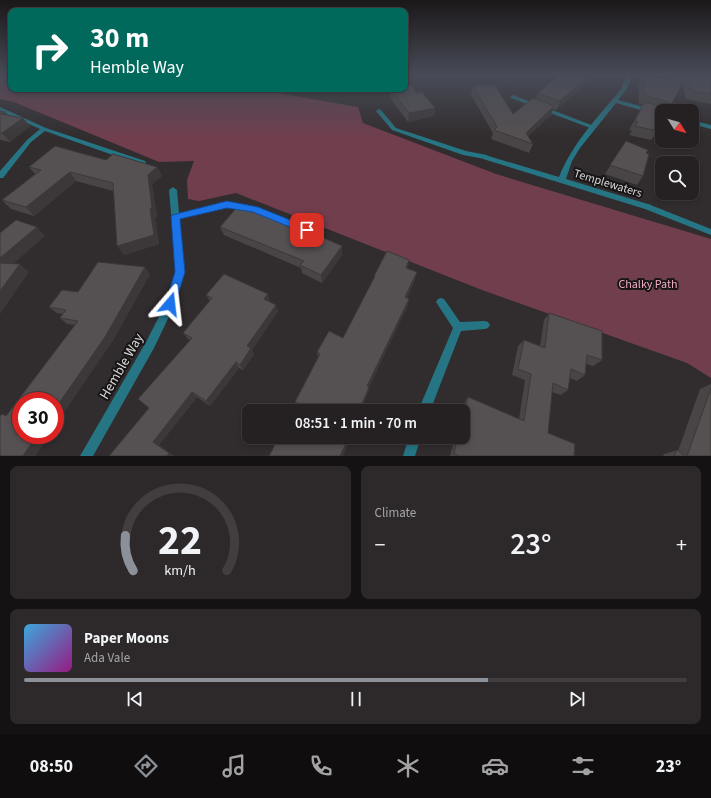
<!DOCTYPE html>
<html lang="en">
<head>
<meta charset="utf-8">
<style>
  :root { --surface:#252122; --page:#2d292a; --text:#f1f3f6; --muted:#a3a3a5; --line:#423e40; --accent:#8c9099 }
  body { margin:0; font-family:"Source Sans 3",sans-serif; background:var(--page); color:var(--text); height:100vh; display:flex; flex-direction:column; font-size:15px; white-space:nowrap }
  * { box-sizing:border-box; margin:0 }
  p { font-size:13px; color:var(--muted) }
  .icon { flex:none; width:22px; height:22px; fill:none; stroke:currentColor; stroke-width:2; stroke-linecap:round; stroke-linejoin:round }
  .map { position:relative; height:456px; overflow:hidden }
  .drawer { display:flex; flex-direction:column; gap:10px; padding:10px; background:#141213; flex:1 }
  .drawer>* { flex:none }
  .top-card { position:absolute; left:8px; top:8px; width:400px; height:84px; border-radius:8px; box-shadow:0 2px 6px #0003,0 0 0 1px var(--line); background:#00695c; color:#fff; overflow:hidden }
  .needle { width:26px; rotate:127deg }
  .tools { position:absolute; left:655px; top:104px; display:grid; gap:8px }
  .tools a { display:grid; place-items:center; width:44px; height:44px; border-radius:8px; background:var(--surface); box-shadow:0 2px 6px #0003,0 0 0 1px var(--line); font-size:20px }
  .speed { position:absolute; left:12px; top:392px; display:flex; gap:8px; font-size:20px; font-weight:700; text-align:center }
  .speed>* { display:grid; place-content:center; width:52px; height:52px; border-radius:50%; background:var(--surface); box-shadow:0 2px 6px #0003,0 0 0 1px var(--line); line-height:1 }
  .speed .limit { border:6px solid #d22; background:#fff; color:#111 }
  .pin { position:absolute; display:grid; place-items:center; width:34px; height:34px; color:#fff; margin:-17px; border-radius:8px; box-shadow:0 2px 6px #0006 }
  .me { position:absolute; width:44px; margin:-22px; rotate:17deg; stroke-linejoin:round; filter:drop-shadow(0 0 3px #0008) }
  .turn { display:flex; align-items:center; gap:14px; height:84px; padding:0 16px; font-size:18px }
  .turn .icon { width:52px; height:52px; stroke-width:2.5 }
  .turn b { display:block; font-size:28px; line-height:34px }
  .big { font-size:30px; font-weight:600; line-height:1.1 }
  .drawer .tile { flex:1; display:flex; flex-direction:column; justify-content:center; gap:6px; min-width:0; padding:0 14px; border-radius:8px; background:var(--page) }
  .drawer .dial { align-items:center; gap:0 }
  .dial svg { height:104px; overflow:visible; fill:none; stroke:var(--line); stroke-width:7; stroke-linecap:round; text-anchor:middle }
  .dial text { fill:var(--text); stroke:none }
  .song { display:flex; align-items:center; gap:12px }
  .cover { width:48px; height:48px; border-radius:6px; background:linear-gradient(135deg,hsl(200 70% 55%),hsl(310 70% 35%)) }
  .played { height:4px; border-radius:2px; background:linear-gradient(90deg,var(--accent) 70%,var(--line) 70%) }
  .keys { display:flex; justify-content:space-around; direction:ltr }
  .heat { display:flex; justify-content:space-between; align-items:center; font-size:22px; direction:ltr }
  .drawer .tiles { flex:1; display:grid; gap:10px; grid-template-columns:1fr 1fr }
  .tile:last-child { grid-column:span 2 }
  .trip { position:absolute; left:242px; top:404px; width:228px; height:40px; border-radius:8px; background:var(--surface); box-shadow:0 2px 6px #0003,0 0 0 1px var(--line); font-weight:600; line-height:40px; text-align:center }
  .menu { display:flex; height:64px; justify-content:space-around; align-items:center; background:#0f0d0e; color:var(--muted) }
  .menu .icon { width:28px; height:28px }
  .menu .on { color:var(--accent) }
  .menu b { font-size:18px; color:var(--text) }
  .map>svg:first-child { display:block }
  .green { fill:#713e4e }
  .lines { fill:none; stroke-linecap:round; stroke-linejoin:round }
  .lane { fill:#267584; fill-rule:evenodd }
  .street { fill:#267584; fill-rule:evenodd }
  .wall { fill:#494546 }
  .shaded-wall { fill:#3c3839 }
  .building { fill:#555051; stroke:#3c3839 }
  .route { fill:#1a73e8; stroke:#114b97 }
  .labels { text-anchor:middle; stroke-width:4; stroke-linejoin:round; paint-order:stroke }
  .street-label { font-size:12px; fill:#dad7d8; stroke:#171516 }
  .park-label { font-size:12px; fill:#f2acc1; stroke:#171516 }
  .near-street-label { font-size:14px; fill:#dad7d8; stroke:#171516 }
</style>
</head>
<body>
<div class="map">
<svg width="711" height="456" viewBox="0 0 711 456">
  <rect width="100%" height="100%" fill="#312c2d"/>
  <path class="green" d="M0 74H11V89H254L358 107 363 123 496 174 711 239V378L687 363 482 290 236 193 199 201 188 199 187 180 194 161 159 162 14 102 0 99Z"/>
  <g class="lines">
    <g class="lane">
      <path d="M627 74H633L627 89 622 90 621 89Z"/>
      <path d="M513 95 594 126 595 127 594 128H590L511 98 510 97Z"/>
      <path d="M0 107 46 128 145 161 146 163 143 165H141L45 131 31 142H27V140L40 129 0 111Z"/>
      <path d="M379 109 381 110 396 128 466 151 487 155 488 157 485 159 463 155 392 130 376 111Z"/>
      <path d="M227 201 257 207 323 234 324 236 323 238 320 239 253 212 224 206 223 204Z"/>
      <path d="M648 204 711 229V235L645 209 644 207Z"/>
    </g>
    <g class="street">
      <path d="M622 88 627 89 618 100 662 112V116L616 103 580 148 572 161 566 179 651 205 652 207 651 209H645L483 159 482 157 485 155 559 177C573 142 598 117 622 88Z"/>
      <path d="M692 120 711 125V129L692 124Z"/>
      <path d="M29 139 32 141 31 142 3 178H0V171L27 140Z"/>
      <path d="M173 187 177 190 179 213 227 201 231 204 227 207 179 219 184 272 175 304 154 348 93 456H80L146 342 166 303 176 272 169 190Z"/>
      <path d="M441 298 444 299 460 322 485 321 488 322 490 325 488 328 485 329 461 331 430 411H418L453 328 436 302 438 299Z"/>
      <path d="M409 437H421L415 456H403Z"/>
    </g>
  </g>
  <g class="wall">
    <path d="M662 74H711V104L686 99 682 83 658 131 651 140 629 135 632 131 629 130 643 105 639 104 638 84 643 75 663 79Z"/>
    <path d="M594 76 556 110 553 109 551 115 528 136 533 144 529 153 491 139 493 133 471 95 473 86 513 114 536 99 538 93Z"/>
    <path d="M391 89 435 108 434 116 408 122 390 98Z"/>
    <path d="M0 111 7 115 30 126 10 142 0 140Z"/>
    <path d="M626 141 646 153 643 176 637 185 605 174Z"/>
    <path d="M106 160 157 167 162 176 152 184 157 217 155 218 159 244 124 255 113 191 76 181 34 216 11 209 2 200 35 174 29 167Z"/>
    <path d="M220 227 342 246V255L322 283 302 273 301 268 224 235Z"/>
    <path d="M408 268 415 280 407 298 409 299 407 307 369 387 368 393 297 405 295 402 318 357 317 352 343 338 374 280V276Z"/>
    <path d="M150 274 112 342 21 435H49L35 456 6 416 75 325 67 324 60 318 63 314 57 313 49 307 78 292Z"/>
    <path d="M206 295 270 300 269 301 278 311 252 350 254 354 243 370 239 368 210 406 197 397 159 445 174 456H109L149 408 190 340 188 339 183 333 210 301Z"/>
    <path d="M549 313 602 360 593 366 586 364 585 375 577 381 570 378 568 390 561 395 552 392 548 433 574 456H450L455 437H463V411H462L465 402 468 397 519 419 525 380 512 375 518 346 524 340 540 346 544 320Z"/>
    <path d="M711 384V456H663L664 454 677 450 678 451 700 389Z"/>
  </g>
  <g class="shaded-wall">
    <path d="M590 74H594V76L556 110 560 101Z"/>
    <path d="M554 106 551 115 523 141 526 133Z"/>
    <path d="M435 108 434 116 408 122 409 113Z"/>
    <path d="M5 112 12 120 1 114Z"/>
    <path d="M23 118 30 126 10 142 2 133Z"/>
    <path d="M157 167 162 176 152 184 157 217 155 218 159 244 124 255 117 246 150 209 148 175Z"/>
    <path d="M70 172 76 181 34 216 26 207Z"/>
    <path d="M37 227 45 236 5 271 0 267V258Z"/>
    <path d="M342 246V255L322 283 321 275Z"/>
    <path d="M409 260 408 268 404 276 406 268Z"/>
    <path d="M20 264 29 272 0 314V291Z"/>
    <path d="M145 267 150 274 112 342 55 426V409Z"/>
    <path d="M417 272 415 280 404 305 405 297Z"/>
    <path d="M268 294 270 300 266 305 264 299Z"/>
    <path d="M409 299 407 307 369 387 368 393 361 411H359L367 386Z"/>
    <path d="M276 305 278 311 252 350 254 354 243 370 240 365 247 346Z"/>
    <path d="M236 362 239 368 210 406 206 401Z"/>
    <path d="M192 392 197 397 159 445 174 456H167L153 442Z"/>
    <path d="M37 435H49L35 456H23Z"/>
    <path d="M349 437H351L343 456H340Z"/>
  </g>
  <g class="building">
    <path d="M561 74H590L560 101 538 93Z"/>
    <path d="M668 74H687L668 111H662V122L658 131 635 126 638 122 635 121 644 102 669 108 668 102 644 95 643 75 669 80Z"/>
    <path d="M688 74H711V94L692 91Z"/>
    <path d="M411 85 417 93 422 92 435 108 409 113 391 89H405V87Z"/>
    <path d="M495 85 513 114 533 98 554 106 526 133 533 144 494 130 497 127 473 86Z"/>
    <path d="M0 111 5 112 1 114 23 118 2 133H0Z"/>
    <path d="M626 141 648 150 646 153 649 154 643 176 610 165Z"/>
    <path d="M55 146 106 160 113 154 157 167 148 175 152 208 150 209 154 235 117 246 113 183 70 172 26 207 2 200 41 170 29 167Z"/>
    <path d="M239 205 315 234 342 246 321 275 300 265 304 261 220 227Z"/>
    <path d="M16 220 37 227 0 258V233Z"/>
    <path d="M387 251 409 260 406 268 417 272 405 297 409 299 367 386 369 387 359 411H293L298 403 295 402 320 354 317 352 329 331 343 338 375 276H374Z"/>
    <path d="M98 262 145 267 105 337 55 409V401H21V435H37L23 456H2L0 455V416L2 414 6 416 78 321 60 318 66 310 49 307 62 290 78 292Z"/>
    <path d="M0 263 20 264 0 291Z"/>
    <path d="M224 274 268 294 264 299 276 305 247 346 251 348 240 365 236 362 206 401 192 392 153 442 169 453 167 456H109L149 408 138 399 192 338 183 333 212 298 206 295Z"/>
    <path d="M549 313 602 331V360L587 355 585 375 571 369 568 390 553 383 548 433 575 444 574 456H459L454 453 458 437H463V418L468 397 524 421 531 374 518 369 524 340 545 348Z"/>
    <path d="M711 388V456H687Z"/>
    <path d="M279 437H349L340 456H269Z"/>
    <path d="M677 450 685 456H674Z"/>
  </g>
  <linearGradient id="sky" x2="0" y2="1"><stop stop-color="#1b1819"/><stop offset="0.54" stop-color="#484b57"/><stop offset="1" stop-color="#484b57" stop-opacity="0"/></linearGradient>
  <rect width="711" height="138" fill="url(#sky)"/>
  <path class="route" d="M227 201 258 207 310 228 311 230 307 234 253 212 227 208 180 219 185 272 174 308 170 309 167 308 165 304 175 272 171 217 172 215Z"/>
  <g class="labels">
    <g class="street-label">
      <text transform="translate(608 183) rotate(17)" y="4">Templewaters</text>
    </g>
    <g class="park-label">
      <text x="648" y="288">Chalky Path</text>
    </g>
    <g class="near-street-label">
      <text transform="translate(121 366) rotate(-60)" y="5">Hemble Way</text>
    </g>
  </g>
</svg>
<div class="tools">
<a><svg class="needle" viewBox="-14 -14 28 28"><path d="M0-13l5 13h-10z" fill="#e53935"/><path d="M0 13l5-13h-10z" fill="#a3a3a5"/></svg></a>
<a><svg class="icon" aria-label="search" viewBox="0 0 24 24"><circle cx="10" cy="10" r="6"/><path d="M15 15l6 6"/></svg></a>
</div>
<div class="speed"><div class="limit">30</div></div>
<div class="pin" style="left:307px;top:230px;background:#d93025"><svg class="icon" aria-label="arrive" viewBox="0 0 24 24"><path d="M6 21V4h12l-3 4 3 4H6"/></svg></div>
<svg class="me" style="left:170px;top:304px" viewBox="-20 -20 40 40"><path d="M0-17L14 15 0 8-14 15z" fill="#1a73e8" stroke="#fff" stroke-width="4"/></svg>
<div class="trip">08:51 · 1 min · 70 m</div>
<div class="top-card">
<div class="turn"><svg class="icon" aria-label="right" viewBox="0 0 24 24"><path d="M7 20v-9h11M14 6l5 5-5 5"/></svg><div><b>30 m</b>Hemble Way</div></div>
</div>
</div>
<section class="drawer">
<div class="tiles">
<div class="tile dial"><svg viewBox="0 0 100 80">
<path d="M14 69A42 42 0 1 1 86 69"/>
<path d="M14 69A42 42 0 0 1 8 42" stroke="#8c9099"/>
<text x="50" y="56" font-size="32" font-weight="700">22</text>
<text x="50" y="72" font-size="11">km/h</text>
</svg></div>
<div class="tile"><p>Climate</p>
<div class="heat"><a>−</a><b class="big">23°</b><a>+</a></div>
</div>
<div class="tile">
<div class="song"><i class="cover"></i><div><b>Paper Moons</b><p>Ada Vale</p></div></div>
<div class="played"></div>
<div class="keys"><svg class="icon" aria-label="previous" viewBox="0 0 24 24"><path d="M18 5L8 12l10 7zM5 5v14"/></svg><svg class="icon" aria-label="pause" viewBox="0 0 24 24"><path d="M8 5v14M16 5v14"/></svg><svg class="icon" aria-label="next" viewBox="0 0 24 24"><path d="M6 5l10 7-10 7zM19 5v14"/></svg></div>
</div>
</div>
</section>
<nav class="menu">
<b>08:50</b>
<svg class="icon on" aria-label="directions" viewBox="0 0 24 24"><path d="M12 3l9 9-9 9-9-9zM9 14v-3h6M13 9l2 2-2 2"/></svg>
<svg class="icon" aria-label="music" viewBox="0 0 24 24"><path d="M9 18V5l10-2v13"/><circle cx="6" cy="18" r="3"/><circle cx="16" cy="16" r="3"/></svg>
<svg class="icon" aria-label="phone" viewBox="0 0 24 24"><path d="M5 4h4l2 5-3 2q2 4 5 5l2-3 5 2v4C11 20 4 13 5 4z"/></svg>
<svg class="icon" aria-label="climate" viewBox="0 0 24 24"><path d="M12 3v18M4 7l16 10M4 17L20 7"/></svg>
<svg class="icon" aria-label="car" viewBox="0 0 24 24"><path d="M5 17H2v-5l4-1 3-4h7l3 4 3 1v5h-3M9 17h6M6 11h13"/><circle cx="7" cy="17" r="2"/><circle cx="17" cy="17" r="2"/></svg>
<svg class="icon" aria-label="filters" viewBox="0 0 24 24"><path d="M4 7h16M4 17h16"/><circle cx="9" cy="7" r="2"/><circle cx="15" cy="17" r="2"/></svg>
<b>23°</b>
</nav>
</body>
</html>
